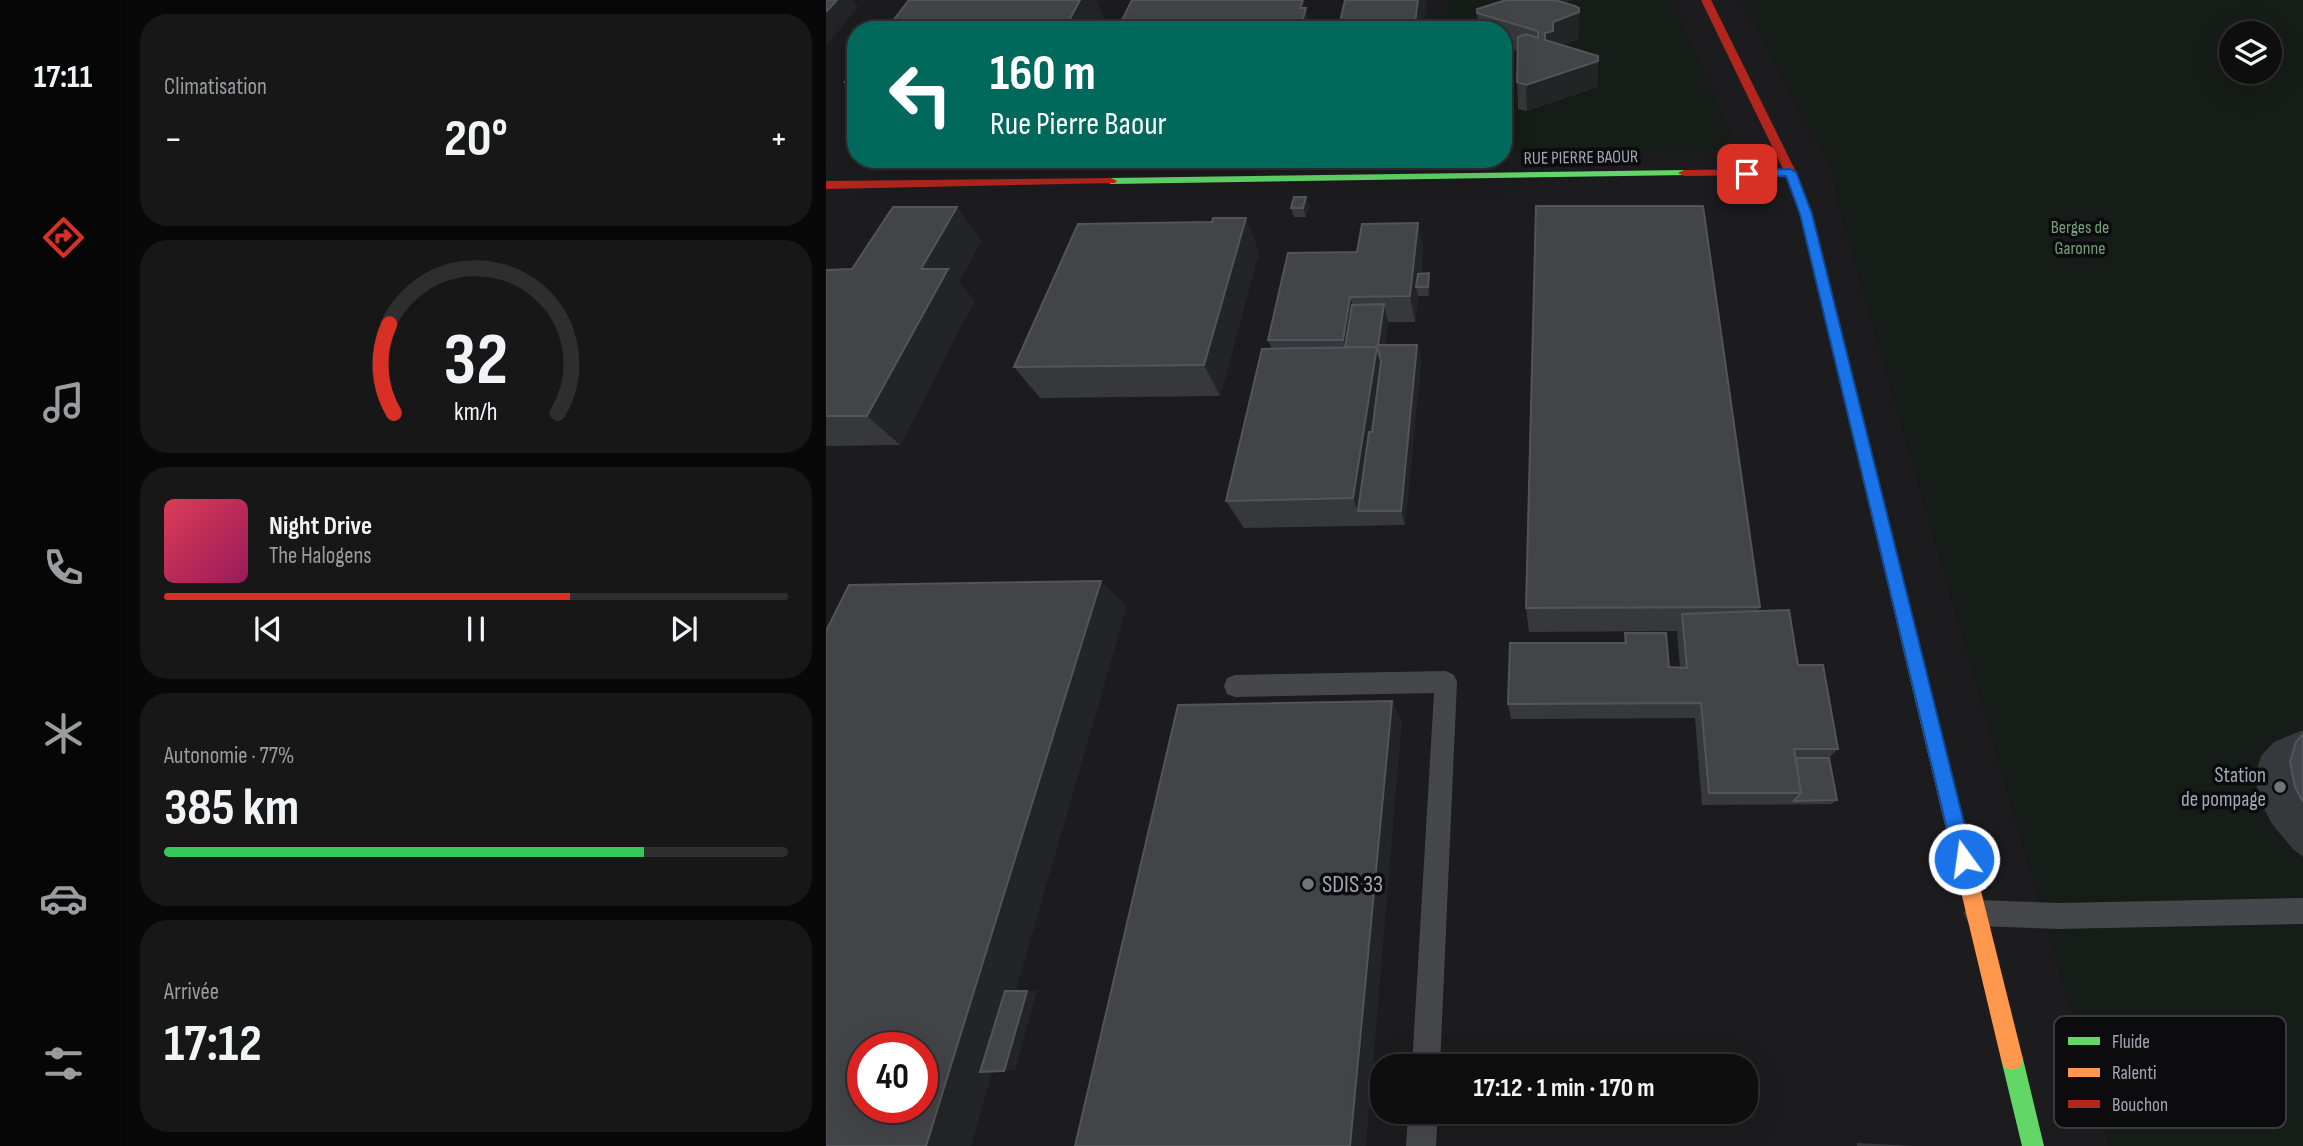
<!DOCTYPE html>
<html lang="fr">
<head>
<meta charset="utf-8">
<style>
  :root { --surface:#0e0e0e; --page:#171717; --text:#f1f3f6; --muted:#9b9c9e; --line:#2e2e2e; --accent:#d93025 }
  body { margin:0; font-family:"Sofia Sans Condensed",sans-serif; background:var(--page); color:var(--text); height:100vh; display:flex; flex-direction:column; font-size:26px; white-space:nowrap }
  * { box-sizing:border-box; margin:0 }
  p { font-size:23px; color:var(--muted) }
  .icon { flex:none; width:38px; height:38px; fill:none; stroke:currentColor; stroke-width:2; stroke-linecap:round; stroke-linejoin:round }
  .map { position:relative; flex:1; overflow:hidden }
  .side { display:flex; flex-direction:column; gap:14px; padding:14px; background:#080808; width:700px }
  .side>* { flex:none }
  .top-card { position:absolute; left:21px; top:21px; width:665px; height:147px; border-radius:28px; box-shadow:0 7px 28px #0002,0 0 0 2px var(--line); background:#00695c; color:#fff; overflow:hidden }
  .buttons { position:absolute; left:1393px; top:21px; display:grid; gap:14px }
  .buttons a { display:grid; place-items:center; width:63px; height:63px; border-radius:50%; background:var(--surface); box-shadow:0 7px 28px #0002,0 0 0 2px var(--line); font-size:35px }
  .speed { position:absolute; left:21px; top:1032px; display:flex; gap:14px; font-size:35px; font-weight:700; text-align:center }
  .speed>* { display:grid; place-content:center; width:91px; height:91px; border-radius:50%; background:var(--surface); box-shadow:0 7px 28px #0002,0 0 0 2px var(--line); line-height:1 }
  .speed .limit { border:10px solid #d22; background:#fff; color:#111 }
  .pin { position:absolute; display:grid; place-items:center; width:60px; height:60px; color:#fff; margin:-30px; border-radius:14px; box-shadow:0 4px 10px #0006 }
  .me { position:absolute; width:77px; margin:-38px; rotate:346deg; stroke-linejoin:round; filter:drop-shadow(0 0 5px #0008) }
  .turn { display:flex; align-items:center; gap:24px; height:147px; padding:0 28px; font-size:32px }
  .turn .icon { width:91px; height:91px; stroke-width:2.5 }
  .turn b { display:block; font-size:49px; line-height:60px }
  .big { font-size:52px; font-weight:700; line-height:1.1 }
  .side .card { flex:1; display:flex; flex-direction:column; justify-content:center; gap:10px; min-width:0; padding:0 24px; border-radius:28px; background:var(--page) }
  .side .dial { align-items:center; gap:0 }
  .dial svg { height:182px; overflow:visible; fill:none; stroke:var(--line); stroke-width:7; stroke-linecap:round; text-anchor:middle }
  .dial text { fill:var(--text); stroke:none }
  .song { display:flex; align-items:center; gap:21px }
  .cover { width:84px; height:84px; border-radius:10px; background:linear-gradient(135deg,hsl(350 70% 55%),hsl(330 70% 35%)) }
  .played { height:7px; border-radius:4px; background:linear-gradient(90deg,var(--accent) 65%,var(--line) 65%) }
  .keys { display:flex; justify-content:space-around; direction:ltr }
  .heat { display:flex; justify-content:space-between; align-items:center; font-size:38px; direction:ltr }
  .charge { height:10px; border-radius:5px; background:linear-gradient(90deg,#34c759 77%,var(--line) 0) }
  .trip { position:absolute; left:544px; top:1054px; width:388px; height:70px; border-radius:28px; background:var(--surface); box-shadow:0 7px 28px #0002,0 0 0 2px var(--line); font-weight:700; line-height:70px; text-align:center }
  main { display:flex; flex:1; min-height:0 }
  .menu { display:flex; flex-direction:column; width:126px; justify-content:space-around; align-items:center; background:#060606; color:var(--muted) }
  .menu .icon { width:49px; height:49px }
  .menu .active { color:var(--accent) }
  .menu b { font-size:32px; color:var(--text) }
  .map>svg:first-child { display:block }
  .built { fill:#1c1c1f; fill-rule:evenodd }
  .green { fill:#161c17; fill-rule:evenodd }
  .lines { fill:none; stroke-linecap:round; stroke-linejoin:round }
  .lane { fill:#46474b; fill-rule:evenodd }
  .fast { fill:#63d668; fill-rule:evenodd }
  .slow { fill:#ff974d; fill-rule:evenodd }
  .jam { fill:#b3261e; fill-rule:evenodd }
  .wall { fill:#37383b }
  .shaded-wall { fill:#232425 }
  .building { fill:#434448; stroke:#525459; stroke-width:2; fill-rule:evenodd }
  .route { fill:#1a73e8; stroke:#114b97; stroke-width:2 }
  .poi-dot { fill:#70747b; stroke:#0c0c0e; stroke-width:2.5 }
  .labels { text-anchor:middle; stroke-width:7; stroke-linejoin:round; paint-order:stroke }
  .far-street-label { font-size:18px; fill:#a2a8b4; stroke:#0c0c0e }
  .far-park-label { font-size:18px; fill:#789f7a; stroke:#0c0c0e }
  .poi-label { font-size:21px; fill:#a2a8b4; stroke:#0c0c0e; text-anchor:end }
  .near-poi-label { font-size:24px; fill:#a2a8b4; stroke:#0c0c0e; text-anchor:start }
  .key { fill:#0c0c0e; stroke:#393b40; stroke-width:2 }
  .key-label { font-size:19px; fill:#a2a8b4 }
</style>
</head>
<body>
<main>
<nav class="menu">
<b>17:11</b>
<svg class="icon active" aria-label="directions" viewBox="0 0 24 24"><path d="M12 3l9 9-9 9-9-9zM9 14v-3h6M13 9l2 2-2 2"/></svg>
<svg class="icon" aria-label="music" viewBox="0 0 24 24"><path d="M9 18V5l10-2v13"/><circle cx="6" cy="18" r="3"/><circle cx="16" cy="16" r="3"/></svg>
<svg class="icon" aria-label="phone" viewBox="0 0 24 24"><path d="M5 4h4l2 5-3 2q2 4 5 5l2-3 5 2v4C11 20 4 13 5 4z"/></svg>
<svg class="icon" aria-label="climate" viewBox="0 0 24 24"><path d="M12 3v18M4 7l16 10M4 17L20 7"/></svg>
<svg class="icon" aria-label="car" viewBox="0 0 24 24"><path d="M5 17H2v-5l4-1 3-4h7l3 4 3 1v5h-3M9 17h6M6 11h13"/><circle cx="7" cy="17" r="2"/><circle cx="17" cy="17" r="2"/></svg>
<svg class="icon" aria-label="filters" viewBox="0 0 24 24"><path d="M4 7h16M4 17h16"/><circle cx="9" cy="7" r="2"/><circle cx="15" cy="17" r="2"/></svg>
</nav>
<section class="side">
<div class="card"><p>Climatisation</p>
<div class="heat"><a>−</a><b class="big">20°</b><a>+</a></div>
</div>
<div class="card dial"><svg viewBox="0 0 100 80">
<path d="M14 69A42 42 0 1 1 86 69"/>
<path d="M14 69A42 42 0 0 1 12 30" stroke="#d93025"/>
<text x="50" y="56" font-size="32" font-weight="700">32</text>
<text x="50" y="72" font-size="11">km/h</text>
</svg></div>
<div class="card">
<div class="song"><i class="cover"></i><div><b>Night Drive</b><p>The Halogens</p></div></div>
<div class="played"></div>
<div class="keys"><svg class="icon" aria-label="previous" viewBox="0 0 24 24"><path d="M18 5L8 12l10 7zM5 5v14"/></svg><svg class="icon" aria-label="pause" viewBox="0 0 24 24"><path d="M8 5v14M16 5v14"/></svg><svg class="icon" aria-label="next" viewBox="0 0 24 24"><path d="M6 5l10 7-10 7zM19 5v14"/></svg></div>
</div>
<div class="card"><p>Autonomie · 77%</p><b class="big">385 km</b><div class="charge"></div></div>
<div class="card"><p>Arrivée</p><b class="big">17:12</b></div>
</section>
<div class="map">
<svg width="1477" height="1146" viewBox="0 0 1477 1146">
  <rect width="100%" height="100%" fill="#121212"/>
  <path class="built" d="M0 0H915L1007 172 1012 204 1284 1146H0ZM30 30H677V159H30ZM37 1048H96V1108H37ZM556 1066H920V1111H556Z"/>
  <g class="green">
    <path d="M623 0H846L906 135 889 151 677 153V30H620Z"/>
    <path d="M915 0H1477V1146H1284L1012 204 1007 172ZM1405 33H1444V72H1405Z"/>
  </g>
  <g class="lines">
    <g class="lane">
      <path d="M620 671 628 675 631 682 614 1066H586L608 693 409 697 401 694 398 686 401 678 409 675Z"/>
      <path d="M1477 898V924L1232 929 1151 926 1142 922 1138 913 1142 904 1151 900 1232 903Z"/>
      <path d="M582 1111H612L610 1146H580Z"/>
    </g>
    <g class="fast">
      <path d="M858 170 864 173 862 175 285 184 279 181 285 178Z"/>
      <path d="M991 256 997 260 1105 691 1102 697 1096 699 1090 697 1087 691 985 260Z"/>
      <path d="M1186 1048 1194 1051 1197 1059 1218 1146H1196L1175 1059 1178 1051Z"/>
    </g>
    <path class="slow" d="M1096 683 1102 685 1105 691 1197 1059 1194 1067 1186 1070 1178 1067 1175 1059 1087 691 1090 685Z"/>
    <g class="jam">
      <path d="M875 0H885L970 172 986 213 997 260 995 263H987L985 260 974 213 960 175 858 176 852 173 858 170 957 169Z"/>
      <path d="M285 178 291 181 289 183 0 189V181Z"/>
    </g>
  </g>
  <g class="wall">
    <path d="M739 3 753 39 736 45 772 61 771 87 701 111 692 109 691 82 692 51 677 47V30H652L651 13Z"/>
    <path d="M30 68V95L19 82Z"/>
    <path d="M480 197 483 206 480 217H468L465 208Z"/>
    <path d="M592 223 597 249 595 274 604 282 603 296H592L589 322H562L559 345H591L595 362 579 525 418 528 400 501 446 349 442 340 531 252Z"/>
    <path d="M155 240 133 282 148 301 74 445 0 446V270L26 269Z"/>
    <path d="M433 251 394 396 214 398 188 367Z"/>
    <path d="M934 607 932 611 972 665 1012 749 1003 758 1011 800 1006 804 876 805 869 718 685 719 682 704 798 643 799 633 843 667 854 668 851 631 703 632 700 608Z"/>
    <path d="M1477 730V857L1466 848 1446 824 1433 799 1429 776 1435 756 1448 742Z"/>
    <path d="M1031 1143 1089 1146H1031Z"/>
  </g>
  <g class="shaded-wall">
    <path d="M11 0H27L32 7 0 46V9Z"/>
    <path d="M254 0H270L278 18 272 30H238Z"/>
    <path d="M477 0 480 9V8L486 30H474V8Z"/>
    <path d="M592 0H600L601 5 597 30H588Z"/>
    <path d="M719 0H748L719 9Z"/>
    <path d="M753 12V39L728 48 720 60 719 33 727 22Z"/>
    <path d="M772 61 771 87 701 111 700 85Z"/>
    <path d="M480 197 483 206 480 217 477 208Z"/>
    <path d="M131 207 155 240 133 282 148 301 74 445 41 416 95 269Z"/>
    <path d="M420 218 433 251 394 396 378 365Z"/>
    <path d="M592 223 597 249 593 287H590L592 296 589 322 584 296Z"/>
    <path d="M603 273 604 282 603 296 602 287Z"/>
    <path d="M524 297 531 322 524 362 517 340Z"/>
    <path d="M558 304 562 322 557 362 552 345Z"/>
    <path d="M591 345 595 362 579 525 575 511Z"/>
    <path d="M551 347 559 378 532 511 527 498Z"/>
    <path d="M275 581 301 606 145 1146H100Z"/>
    <path d="M566 701 576 721 540 1146H524Z"/>
    <path d="M201 991H211L189 1070 178 1071Z"/>
  </g>
  <g class="building">
    <path d="M0 0H11L1 11 0 9Z"/>
    <path d="M83 0H254L238 30H60Z"/>
    <path d="M306 0H477L474 8H480L474 30H291Z"/>
    <path d="M519 0H592L588 30H512Z"/>
    <path d="M680 0H729L749 6 753 8V12L727 22V31L719 33V40L772 56V61L700 85 691 82 692 37 700 34 712 38V31L651 13V9Z"/>
    <path d="M30 68V82H19Z"/>
    <path d="M468 197H480L477 208H465Z"/>
    <path d="M710 206H877L934 607 700 608Z"/>
    <path d="M67 207H131L95 269H122L41 416H0V270L26 269Z"/>
    <path d="M387 218H420L378 365 188 367 252 224 386 222Z"/>
    <path d="M592 223 584 296 524 297 517 340H442L462 253 531 252 536 224Z"/>
    <path d="M603 273 602 287H590L592 274Z"/>
    <path d="M558 304 552 345H591L575 511H532L543 432H546L555 361 551 347H519L526 305Z"/>
    <path d="M551 347 527 498 400 501 436 349Z"/>
    <path d="M275 581 100 1146H0V631L23 585ZM37 1048H96V1108H37Z"/>
    <path d="M963 610 972 665H997L1012 749H968L975 793H883L875 703 682 704 684 643H800L799 633H840L843 667 861 668 856 614Z"/>
    <path d="M566 701 524 1146H249L352 705Z"/>
    <path d="M1477 734V802L1469 787 1464 762 1470 742Z"/>
    <path d="M970 758H1003L1011 800 968 801 975 793Z"/>
    <path d="M179 991H201L178 1071 154 1072Z"/>
  </g>
  <path class="route" d="M964 169 970 172 986 214 1147 859 1144 866 1138 869 1131 866 1128 859 974 214 960 176 921 177 916 174 921 170Z"/>
  <g class="poi-dot">
    <circle cx="1454" cy="787" r="7"/>
    <circle cx="482" cy="884" r="7"/>
  </g>
  <g class="labels">
    <g class="far-street-label">
      <text transform="translate(755 157) rotate(-1)" y="6">RUE PIERRE BAOUR</text>
    </g>
    <g class="far-park-label">
      <text x="1254" y="233">Berges de<tspan x="1254" dy="21">Garonne</tspan></text>
    </g>
    <g class="poi-label">
      <text x="1440" y="782">Station<tspan x="1440" dy="24">de pompage</tspan></text>
    </g>
    <g class="near-poi-label">
      <text x="496" y="892">SDIS 33</text>
    </g>
  </g>
  <rect x="1228" y="1016" width="232" height="112" rx="10" class="key"/>
  <rect x="1242" y="1037" width="32" height="8" fill="#63d668"/>
  <rect x="1242" y="1068" width="32" height="9" fill="#ff974d"/>
  <rect x="1242" y="1100" width="32" height="8" fill="#b3261e"/>
  <g class="key-label">
    <text x="1286" y="1048">Fluide</text>
    <text x="1286" y="1079">Ralenti</text>
    <text x="1286" y="1111">Bouchon</text>
  </g>
</svg>
<div class="buttons">
<a><svg class="icon" aria-label="layers" viewBox="0 0 24 24"><path d="M12 4l9 5-9 5-9-5zM3 14l9 5 9-5"/></svg></a>
</div>
<div class="speed"><div class="limit">40</div></div>
<div class="pin" style="left:921px;top:174px;background:#d93025"><svg class="icon" aria-label="arrive" viewBox="0 0 24 24"><path d="M6 21V4h12l-3 4 3 4H6"/></svg></div>
<svg class="me" style="left:1138px;top:859px" viewBox="-20 -20 40 40"><circle r="17" fill="#1a73e8" stroke="#fff" stroke-width="3"/><path d="M0-11L8 9 0 5-8 9z" fill="#fff"/></svg>
<div class="trip">17:12 · 1 min · 170 m</div>
<div class="top-card">
<div class="turn"><svg class="icon" aria-label="left" viewBox="0 0 24 24"><path d="M17 20v-9H6M10 6l-5 5 5 5"/></svg><div><b>160 m</b>Rue Pierre Baour</div></div>
</div>
</div>
</main>
</body>
</html>
